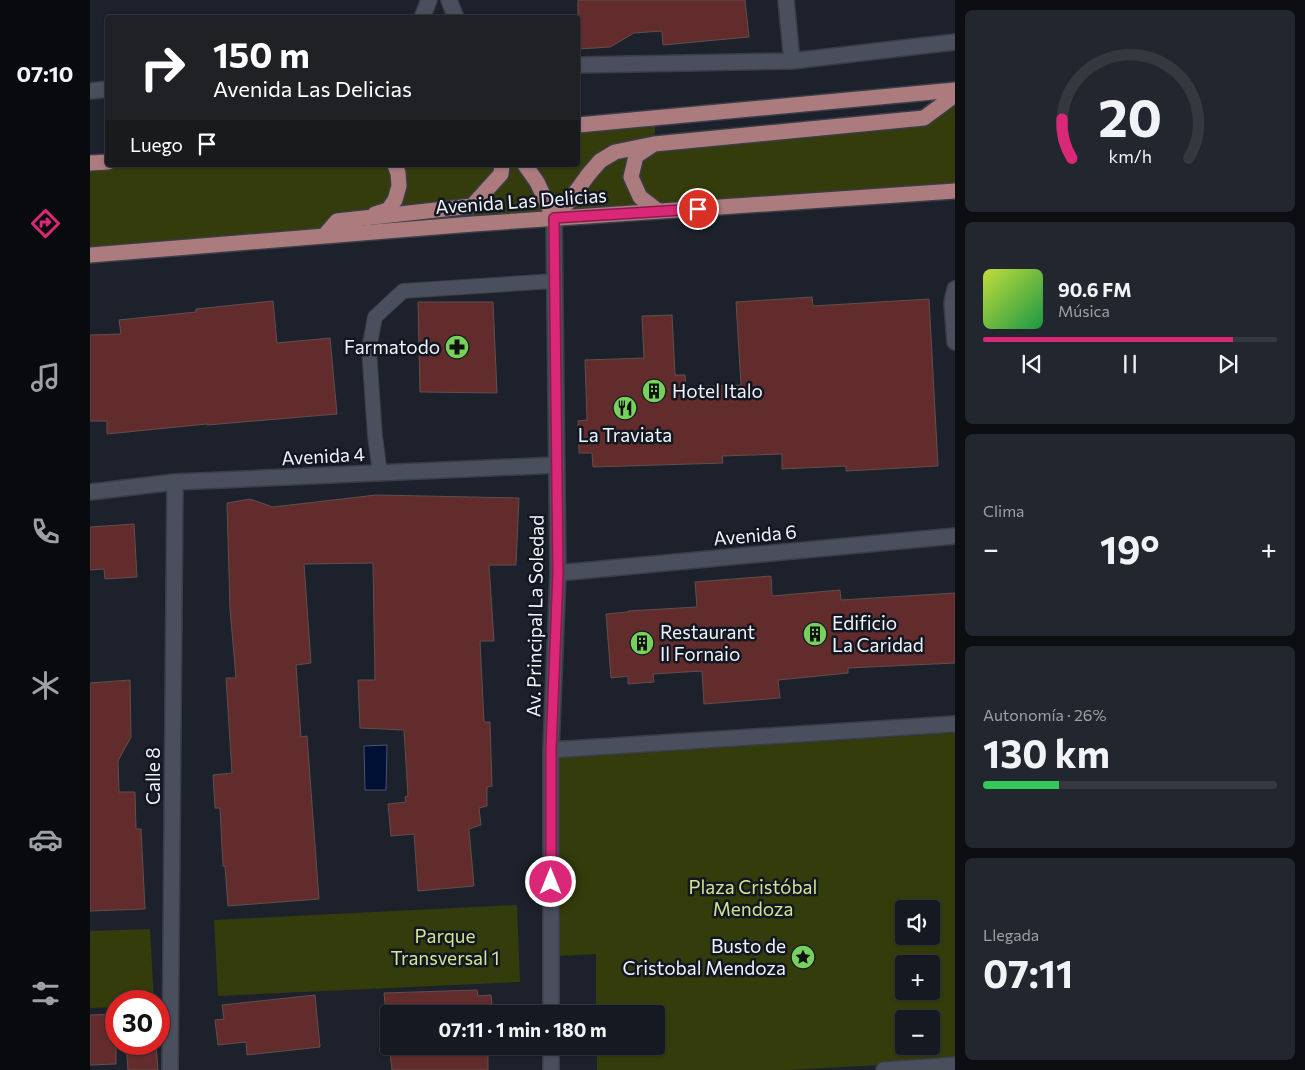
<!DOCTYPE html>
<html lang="es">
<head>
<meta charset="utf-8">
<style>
  :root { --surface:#151921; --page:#22262e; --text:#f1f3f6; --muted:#9da0a5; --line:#34383f; --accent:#db2777 }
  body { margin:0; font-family:Commissioner,sans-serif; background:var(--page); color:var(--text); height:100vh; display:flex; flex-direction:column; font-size:19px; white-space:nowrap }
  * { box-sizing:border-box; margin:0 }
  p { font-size:16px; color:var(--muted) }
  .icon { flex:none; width:28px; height:28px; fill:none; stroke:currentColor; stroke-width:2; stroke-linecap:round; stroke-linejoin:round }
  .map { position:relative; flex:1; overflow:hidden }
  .drawer { display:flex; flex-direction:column; gap:10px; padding:10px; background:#0c0e12; width:350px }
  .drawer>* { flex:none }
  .top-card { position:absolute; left:15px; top:15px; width:475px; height:152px; border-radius:5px; box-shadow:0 1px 4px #0004,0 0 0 1px var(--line); background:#202124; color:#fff; overflow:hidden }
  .controls { position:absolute; left:805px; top:900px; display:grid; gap:10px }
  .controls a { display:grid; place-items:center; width:45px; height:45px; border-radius:5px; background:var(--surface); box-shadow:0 1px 4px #0004,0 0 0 1px var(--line); font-size:25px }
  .speed { position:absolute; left:15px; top:990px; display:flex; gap:10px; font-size:25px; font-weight:700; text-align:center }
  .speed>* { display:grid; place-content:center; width:65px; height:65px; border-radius:50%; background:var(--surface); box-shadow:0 1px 4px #0004,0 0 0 1px var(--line); line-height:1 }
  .speed .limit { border:8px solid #d22; background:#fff; color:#111 }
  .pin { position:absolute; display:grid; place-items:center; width:42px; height:42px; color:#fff; margin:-21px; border:2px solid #fff; border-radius:50%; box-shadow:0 1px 5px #0007 }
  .me { position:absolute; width:55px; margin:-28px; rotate:0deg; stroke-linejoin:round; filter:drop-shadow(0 0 4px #0008) }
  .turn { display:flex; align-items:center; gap:18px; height:105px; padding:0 25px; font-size:22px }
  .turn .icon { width:65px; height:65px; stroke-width:2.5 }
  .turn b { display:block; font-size:35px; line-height:42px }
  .then { display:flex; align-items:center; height:48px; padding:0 25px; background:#0003; gap:10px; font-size:19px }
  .big { font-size:38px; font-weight:700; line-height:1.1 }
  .drawer .tile { flex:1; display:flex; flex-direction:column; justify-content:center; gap:8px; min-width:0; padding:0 18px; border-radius:8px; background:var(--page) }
  .drawer .dial { align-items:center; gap:0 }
  .dial svg { height:130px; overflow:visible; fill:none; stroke:var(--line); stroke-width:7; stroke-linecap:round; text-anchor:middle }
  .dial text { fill:var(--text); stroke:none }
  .song { display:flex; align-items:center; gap:15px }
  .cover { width:60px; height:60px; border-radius:8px; background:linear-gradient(135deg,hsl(70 70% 55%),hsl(140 70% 35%)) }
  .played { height:5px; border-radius:2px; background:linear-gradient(90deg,var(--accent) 85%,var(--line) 85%) }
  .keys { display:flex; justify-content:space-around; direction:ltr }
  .heat { display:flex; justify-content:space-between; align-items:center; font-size:28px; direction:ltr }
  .charge { height:8px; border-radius:4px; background:linear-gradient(90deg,#34c759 26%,var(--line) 0) }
  .trip { position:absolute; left:290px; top:1005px; width:285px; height:50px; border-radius:5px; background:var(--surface); box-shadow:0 1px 4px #0004,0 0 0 1px var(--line); font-weight:700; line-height:50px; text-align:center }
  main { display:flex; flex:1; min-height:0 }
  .dock { display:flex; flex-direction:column; width:90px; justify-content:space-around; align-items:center; background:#080a0d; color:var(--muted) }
  .dock .icon { width:35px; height:35px }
  .dock .current { color:var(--accent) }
  .dock b { font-size:22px; color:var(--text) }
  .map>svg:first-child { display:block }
  .green { fill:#343c0b; fill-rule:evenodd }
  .water { fill:#000f34; stroke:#485470 }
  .building { fill:#632c2c; stroke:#604f4e }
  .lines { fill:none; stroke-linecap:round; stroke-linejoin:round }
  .lane-casing { stroke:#393d47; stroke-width:16 }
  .street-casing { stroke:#393d47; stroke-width:18 }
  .primary-casing { stroke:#393d47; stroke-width:18 }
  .lane { stroke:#494f5c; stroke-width:14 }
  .street { stroke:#494f5c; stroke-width:15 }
  .primary { stroke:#ab7b7e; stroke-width:15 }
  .route-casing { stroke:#8e194d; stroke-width:12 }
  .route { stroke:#db2777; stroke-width:9 }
  .labels { text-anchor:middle; stroke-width:5; stroke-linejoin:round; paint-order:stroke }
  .street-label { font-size:19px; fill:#f0f4fc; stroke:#131722 }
  .poi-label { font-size:19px; fill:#f0f4fc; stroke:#131722; text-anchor:start }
  .park-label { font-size:19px; fill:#d2e591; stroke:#131722 }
</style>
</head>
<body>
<main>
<nav class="dock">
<b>07:10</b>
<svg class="icon current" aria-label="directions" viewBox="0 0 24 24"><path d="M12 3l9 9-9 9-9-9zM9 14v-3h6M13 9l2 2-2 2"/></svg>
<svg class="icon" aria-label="music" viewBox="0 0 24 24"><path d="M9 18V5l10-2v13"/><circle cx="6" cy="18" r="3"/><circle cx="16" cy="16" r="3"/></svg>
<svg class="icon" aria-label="phone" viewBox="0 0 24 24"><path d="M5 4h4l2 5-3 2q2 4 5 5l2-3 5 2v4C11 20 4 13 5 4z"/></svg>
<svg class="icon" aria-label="climate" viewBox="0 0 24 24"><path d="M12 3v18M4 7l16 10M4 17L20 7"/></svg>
<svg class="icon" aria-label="car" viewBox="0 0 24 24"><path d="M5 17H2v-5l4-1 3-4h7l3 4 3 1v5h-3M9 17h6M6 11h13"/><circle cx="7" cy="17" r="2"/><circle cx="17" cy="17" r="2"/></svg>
<svg class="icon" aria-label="filters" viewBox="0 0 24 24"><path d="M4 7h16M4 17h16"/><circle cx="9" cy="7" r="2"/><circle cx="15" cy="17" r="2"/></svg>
</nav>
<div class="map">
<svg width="865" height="1070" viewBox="0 0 865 1070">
  <rect width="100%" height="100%" fill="#1c212c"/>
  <g class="green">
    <path d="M865 95V191L383 224 382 206 247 221 235 235 0 254V164L488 165V125L566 118 564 143 834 118Z"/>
    <path d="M865 733V1061L697 1070H507V1046H566V1014H506V954L468 956 470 758ZM814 909H841V936H814ZM814 964H841V991H814ZM814 1019H841V1046H814Z"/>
    <path d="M427 905 430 982 128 996 124 920Z"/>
    <path d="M60 929 64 1001H26V1007L0 1008V931Z"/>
  </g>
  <path class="water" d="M297 745 296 790H275L274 746Z"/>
  <g class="building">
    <path d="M488 0H655L659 37 573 45 572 31 544 33 520 47 488 49Z"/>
    <path d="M722 297 723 306 839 299 848 466 756 471V466L692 469V454L632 456 633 463 503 467 502 453H489L488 421 497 420 495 360 554 358 552 316 582 315 585 375H595L596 387 651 385 646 302Z"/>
    <path d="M183 301 187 343 240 338 247 414 117 425V424L17 434V421H0V335L31 334 29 320 106 312V309Z"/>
    <path d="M328 302H403L407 393 330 392Z"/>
    <path d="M286 495 429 498 426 565H399L404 641H390L394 722H400L402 786 397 787V806L389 808 391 825 379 829 384 886 328 891 324 834 301 836 298 804 316 802 315 797 318 796 314 730 270 728 268 680H285L283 563 214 564 221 663 206 665 211 737 217 736 229 899 138 906 135 866H133L130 808H125L123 775 142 773 136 678H146L140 609 137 503 160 499 183 507Z"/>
    <path d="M44 524 47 577 15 579 14 569 0 570V527Z"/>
    <path d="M681 576 682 596 750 590 751 600 865 593V663L758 668V673L688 680 690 698 614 704 612 671 563 674 564 682 538 684V676L521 678 516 614 538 612V611L607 607 605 582Z"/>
    <path d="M40 680 41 737 28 761 29 792H45L46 829H51L55 909 0 911V683Z"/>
    <path d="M387 990 388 996 401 995 403 1014H299V1042L294 993Z"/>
    <path d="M225 995 230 1047 157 1055 156 1042 128 1045 125 1020 134 1019 132 1005Z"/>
    <path d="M26 1014V1064L0 1065V1015Z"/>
    <path d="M36 1044H66L68 1070H38Z"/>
    <path d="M299 1046H406V1048H398V1070H302Z"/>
  </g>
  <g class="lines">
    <g class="lane-casing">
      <path id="lane" d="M290 473 285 436 279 349 285 317 313 291 465 281"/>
    </g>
    <g class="street-casing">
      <g id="street">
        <path d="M359 0 366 18"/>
        <path d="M696 0 702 61"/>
        <path d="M332 18 339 0"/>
        <path d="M488 65 702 61 865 42"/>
        <path d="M0 91 18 89"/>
        <path d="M865 289 862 303 865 342"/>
        <path d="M0 492 85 482 467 465"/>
        <path d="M468 573 865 536"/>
        <path d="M461 750 865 724"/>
        <path d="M461 1014V750L468 573 464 218"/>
        <path d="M80 1070 85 482"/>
        <path d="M461 1070V1046"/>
        <path d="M794 1070 865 1065"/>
      </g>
    </g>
    <g class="primary-casing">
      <g id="primary">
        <path d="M488 125 865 90"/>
        <path d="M561 146 546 156 541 177 550 197 568 211"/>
        <path d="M0 163 18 162"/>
        <path d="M435 165 447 182 464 218 480 200 498 175 510 161 525 152 564 144 834 118 865 95"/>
        <path d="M285 214 298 210 305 200 309 186 308 173 305 165"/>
        <path d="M235 235 247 221 382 206 411 174 412 165"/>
        <path d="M0 255 383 224 865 191"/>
      </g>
    </g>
    <use href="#lane" class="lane"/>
    <use href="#street" class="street"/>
    <use href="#primary" class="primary"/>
  </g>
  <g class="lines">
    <g class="route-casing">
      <path id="route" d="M461 882V750L468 573 464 218 608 209"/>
    </g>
    <use href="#route" class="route"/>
  </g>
  <defs>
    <g id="pharmacy-disc" transform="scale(1.25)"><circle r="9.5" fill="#76d25a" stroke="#131722"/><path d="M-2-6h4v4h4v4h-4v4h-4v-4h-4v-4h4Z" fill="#111"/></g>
    <g id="building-disc" transform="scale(1.25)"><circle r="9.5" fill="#76d25a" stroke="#131722"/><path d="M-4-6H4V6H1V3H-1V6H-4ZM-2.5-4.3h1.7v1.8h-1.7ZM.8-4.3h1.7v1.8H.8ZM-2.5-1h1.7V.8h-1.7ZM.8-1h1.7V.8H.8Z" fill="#111"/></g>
    <g id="restaurant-disc" transform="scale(1.25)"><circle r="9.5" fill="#76d25a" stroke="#131722"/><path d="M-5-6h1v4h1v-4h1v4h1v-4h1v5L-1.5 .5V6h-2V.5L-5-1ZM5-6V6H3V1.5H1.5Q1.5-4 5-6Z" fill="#111"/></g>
    <g id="sight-disc" transform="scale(1.25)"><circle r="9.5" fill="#76d25a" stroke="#131722"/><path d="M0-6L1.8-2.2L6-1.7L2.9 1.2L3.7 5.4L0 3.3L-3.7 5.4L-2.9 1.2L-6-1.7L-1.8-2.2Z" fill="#111"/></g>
  </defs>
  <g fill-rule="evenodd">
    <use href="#pharmacy-disc" x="367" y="347"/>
    <use href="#building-disc" x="564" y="391"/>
    <use href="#restaurant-disc" x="535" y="408"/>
    <use href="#building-disc" x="725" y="634"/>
    <use href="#building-disc" x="552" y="643"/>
    <use href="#sight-disc" x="713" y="957"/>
  </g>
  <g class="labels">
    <g class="street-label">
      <text transform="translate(431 201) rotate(-4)" y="7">Avenida Las Delicias</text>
      <text transform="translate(233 456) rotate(-3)" y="7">Avenida 4</text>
      <text transform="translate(665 535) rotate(-5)" y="7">Avenida 6</text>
      <text transform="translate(445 616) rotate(-89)" y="7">Av. Principal La Soledad</text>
      <text transform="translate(63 776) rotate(-90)" y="7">Calle 8</text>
    </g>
    <g class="poi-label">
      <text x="350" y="354" text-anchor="end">Farmatodo</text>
      <text x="582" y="398">Hotel Italo</text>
      <text x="535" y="442" text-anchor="middle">La Traviata</text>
      <text x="742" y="630">Edificio<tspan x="742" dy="22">La Caridad</tspan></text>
      <text x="570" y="639">Restaurant<tspan x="570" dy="22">Il Fornaio</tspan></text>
      <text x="696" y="953" text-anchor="end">Busto de<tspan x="696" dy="22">Cristobal Mendoza</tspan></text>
    </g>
    <g class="park-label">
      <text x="663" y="894">Plaza Cristóbal<tspan x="663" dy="22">Mendoza</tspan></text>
      <text x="355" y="943">Parque<tspan x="355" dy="22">Transversal 1</tspan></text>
    </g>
  </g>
</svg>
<div class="controls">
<a><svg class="icon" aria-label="sound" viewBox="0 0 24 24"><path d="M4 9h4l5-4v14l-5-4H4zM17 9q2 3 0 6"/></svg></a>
<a>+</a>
<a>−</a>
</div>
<div class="speed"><div class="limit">30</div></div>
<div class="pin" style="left:608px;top:209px;background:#d93025"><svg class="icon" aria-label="arrive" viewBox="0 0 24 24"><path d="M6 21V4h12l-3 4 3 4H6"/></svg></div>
<svg class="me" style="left:461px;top:882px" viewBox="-20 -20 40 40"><circle r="17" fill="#db2777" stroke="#fff" stroke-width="3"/><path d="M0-11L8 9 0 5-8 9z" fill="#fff"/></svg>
<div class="trip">07:11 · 1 min · 180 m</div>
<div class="top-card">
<div class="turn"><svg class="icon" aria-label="right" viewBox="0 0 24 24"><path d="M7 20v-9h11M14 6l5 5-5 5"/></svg><div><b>150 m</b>Avenida Las Delicias</div></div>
<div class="then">Luego<svg class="icon" aria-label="arrive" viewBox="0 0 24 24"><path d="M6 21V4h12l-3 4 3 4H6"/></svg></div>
</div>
</div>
<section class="drawer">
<div class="tile dial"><svg viewBox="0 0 100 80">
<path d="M14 69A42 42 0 1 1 86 69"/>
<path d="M14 69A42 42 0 0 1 8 45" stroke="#db2777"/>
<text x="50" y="56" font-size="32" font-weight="700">20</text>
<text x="50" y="72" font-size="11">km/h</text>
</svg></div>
<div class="tile">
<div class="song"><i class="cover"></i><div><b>90.6 FM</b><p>Música</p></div></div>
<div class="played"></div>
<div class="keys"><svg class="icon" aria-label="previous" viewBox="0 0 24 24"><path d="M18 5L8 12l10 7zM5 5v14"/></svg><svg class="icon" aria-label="pause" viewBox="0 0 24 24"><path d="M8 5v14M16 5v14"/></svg><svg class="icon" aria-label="next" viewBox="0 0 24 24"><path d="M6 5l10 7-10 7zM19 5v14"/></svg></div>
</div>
<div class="tile"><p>Clima</p>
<div class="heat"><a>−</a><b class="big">19°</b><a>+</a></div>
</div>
<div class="tile"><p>Autonomía · 26%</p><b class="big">130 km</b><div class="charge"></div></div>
<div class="tile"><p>Llegada</p><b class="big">07:11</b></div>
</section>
</main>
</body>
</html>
